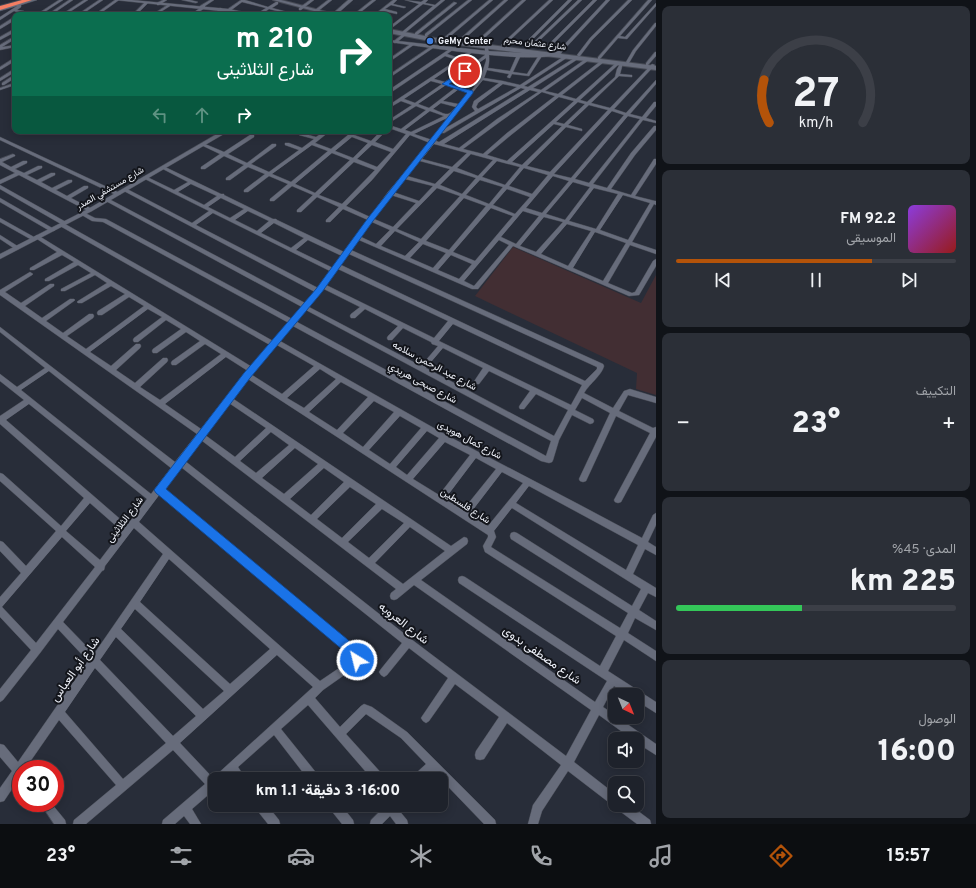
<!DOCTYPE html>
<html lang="ar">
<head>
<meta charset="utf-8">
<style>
  :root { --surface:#1e222b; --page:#2b2f37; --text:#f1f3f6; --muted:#a1a4a9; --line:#3c3f47; --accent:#b45309 }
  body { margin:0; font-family:Overpass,Vazirmatn,sans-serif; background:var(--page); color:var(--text); direction:rtl; height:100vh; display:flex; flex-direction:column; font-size:15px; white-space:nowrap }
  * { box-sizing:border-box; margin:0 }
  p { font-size:13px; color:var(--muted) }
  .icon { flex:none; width:22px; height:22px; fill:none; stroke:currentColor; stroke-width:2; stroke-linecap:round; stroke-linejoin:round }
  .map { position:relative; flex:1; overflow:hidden; direction:ltr }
  .side { display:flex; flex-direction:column; gap:6px; padding:6px; background:#101318; width:320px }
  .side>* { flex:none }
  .banner { position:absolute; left:12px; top:12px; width:380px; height:122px; border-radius:8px; box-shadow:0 2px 10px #0003,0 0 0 1px var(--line); direction:rtl; background:#0b6e4f; color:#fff; overflow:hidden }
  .needle { width:26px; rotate:137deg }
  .tools { position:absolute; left:608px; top:688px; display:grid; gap:8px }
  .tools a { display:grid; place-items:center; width:36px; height:36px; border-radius:8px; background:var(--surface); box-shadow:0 2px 10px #0003,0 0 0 1px var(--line); font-size:20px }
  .speed { position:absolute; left:12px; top:760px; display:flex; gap:8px; font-size:20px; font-weight:700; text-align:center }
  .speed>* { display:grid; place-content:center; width:52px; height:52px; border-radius:50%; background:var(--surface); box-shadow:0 2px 10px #0003,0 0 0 1px var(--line); line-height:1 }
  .speed .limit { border:6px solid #d22; background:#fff; color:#111 }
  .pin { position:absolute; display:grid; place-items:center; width:34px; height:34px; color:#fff; margin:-17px; border:2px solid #fff; border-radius:50%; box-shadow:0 1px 4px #0007 }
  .me { position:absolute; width:44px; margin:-22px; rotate:324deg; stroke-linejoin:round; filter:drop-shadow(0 0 3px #0008) }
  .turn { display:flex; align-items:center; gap:14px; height:84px; padding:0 12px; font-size:18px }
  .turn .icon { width:52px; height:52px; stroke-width:2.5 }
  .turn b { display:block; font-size:28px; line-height:34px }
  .lanes { display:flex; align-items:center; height:38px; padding:0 12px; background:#0003; justify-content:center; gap:20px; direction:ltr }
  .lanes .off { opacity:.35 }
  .big { font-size:30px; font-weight:800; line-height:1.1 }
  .side .card { flex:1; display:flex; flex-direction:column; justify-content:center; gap:6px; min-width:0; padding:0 14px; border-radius:8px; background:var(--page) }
  .side .dial { align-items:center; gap:0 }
  .dial svg { height:104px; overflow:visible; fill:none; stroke:var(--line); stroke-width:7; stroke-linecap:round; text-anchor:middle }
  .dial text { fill:var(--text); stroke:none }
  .song { display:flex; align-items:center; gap:12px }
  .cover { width:48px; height:48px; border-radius:6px; background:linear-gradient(135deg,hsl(270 70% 55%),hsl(0 70% 35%)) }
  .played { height:4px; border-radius:2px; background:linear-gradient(90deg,var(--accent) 70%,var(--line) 70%) }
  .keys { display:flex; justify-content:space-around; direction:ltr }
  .heat { display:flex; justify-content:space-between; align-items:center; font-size:22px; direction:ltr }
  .charge { height:6px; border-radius:3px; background:linear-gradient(90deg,#34c759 45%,var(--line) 0) }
  .trip { position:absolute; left:208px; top:772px; width:240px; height:40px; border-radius:8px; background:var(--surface); box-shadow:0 2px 10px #0003,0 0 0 1px var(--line); font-weight:800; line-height:40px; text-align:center; direction:rtl }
  .tabs { display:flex; height:64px; justify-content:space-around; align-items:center; background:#0c0e11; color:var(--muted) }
  .tabs .icon { width:28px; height:28px }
  .tabs .selected { color:var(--accent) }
  .tabs b { font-size:18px; color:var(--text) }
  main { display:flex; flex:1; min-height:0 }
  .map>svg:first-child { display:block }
  .industrial { fill:#422e33 }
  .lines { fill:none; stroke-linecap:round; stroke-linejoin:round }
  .minor-casing { stroke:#464a54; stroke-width:1 }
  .tertiary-casing { stroke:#464a54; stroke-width:1 }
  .secondary-casing { stroke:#464a54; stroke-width:2 }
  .motorway-casing { stroke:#464a54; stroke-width:2 }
  .minor { fill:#676c7b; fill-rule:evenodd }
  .tertiary { fill:#676c7b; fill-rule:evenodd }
  .secondary { fill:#676c7b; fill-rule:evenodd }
  .motorway { fill:#f37e63; fill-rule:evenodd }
  .route { fill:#1a73e8; stroke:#114b97 }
  .shop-dot { fill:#3f7fe0; stroke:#13151b; stroke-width:1.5 }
  .labels { text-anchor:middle; stroke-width:4; stroke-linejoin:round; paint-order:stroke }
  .far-poi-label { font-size:9px; font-weight:bold; fill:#eef1f9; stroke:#13151b; text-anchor:start }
  .far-street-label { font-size:9px; fill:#eef1f9; stroke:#13151b }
  .street-label { font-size:10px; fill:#eef1f9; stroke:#13151b }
  .near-street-label { font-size:12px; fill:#eef1f9; stroke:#13151b }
</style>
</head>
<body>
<main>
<section class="side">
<div class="card dial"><svg viewBox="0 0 100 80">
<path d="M14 69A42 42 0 1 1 86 69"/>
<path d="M14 69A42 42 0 0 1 10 36" stroke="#b45309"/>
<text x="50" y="56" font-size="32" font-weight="700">27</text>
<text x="50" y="72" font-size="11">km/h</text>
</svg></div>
<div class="card">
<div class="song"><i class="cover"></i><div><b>92.2 FM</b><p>الموسيقى</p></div></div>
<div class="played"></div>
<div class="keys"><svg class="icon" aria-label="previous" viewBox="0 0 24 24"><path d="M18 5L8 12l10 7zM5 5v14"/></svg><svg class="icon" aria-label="pause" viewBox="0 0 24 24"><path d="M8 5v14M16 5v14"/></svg><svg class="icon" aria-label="next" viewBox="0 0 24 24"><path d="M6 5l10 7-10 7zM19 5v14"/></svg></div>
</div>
<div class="card"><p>التكييف</p>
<div class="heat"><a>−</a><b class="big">23°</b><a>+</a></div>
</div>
<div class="card"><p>المدى · 45%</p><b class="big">225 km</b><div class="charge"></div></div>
<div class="card"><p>الوصول</p><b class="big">16:00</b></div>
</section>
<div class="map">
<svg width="656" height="824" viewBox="0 0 656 824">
  <rect width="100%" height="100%" fill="#282d39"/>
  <path class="industrial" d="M513 247 641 303 656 275V395L636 389 637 373 475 296Z"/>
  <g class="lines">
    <g class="minor-casing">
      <g id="minor">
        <path d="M31 0H37L21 5V7L17 10 24 11 22 15H18L20 13 14 11 0 20V17L17 6 0 11V9Z"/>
        <path d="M59 0H63L40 15H36Z"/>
        <path d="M69 0H73L51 15H47Z"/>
        <path d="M84 0H88L65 15H61Z"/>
        <path d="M99 0H103L81 15H77Z"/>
        <path d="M115 0H119L98 15H94Z"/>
        <path d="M163 0H167L159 5H157V3Z"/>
        <path d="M182 0H190L198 2 196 3Z"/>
        <path d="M210 0H214L205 6V8L194 15H190L200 8V6Z"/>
        <path d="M241 0H245L268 7 276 2H278V4L272 8 299 15H293L269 9 260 15H255L266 8 242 2 230 11H228V9Z"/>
        <path d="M310 0H314L301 10H299V8Z"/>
        <path d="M328 0H332L317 12H315V10Z"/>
        <path d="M372 0H376L357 15H353Z"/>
        <path d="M393 0H397L393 4 406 7 404 8 391 5 385 9 397 12V14L383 11 378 15H374Z"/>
        <path d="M405 0 421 2 424 0H428L425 3 435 5 441 0H445L405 33 402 32 433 6 423 4 389 30V27L419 4Z"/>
        <path d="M468 0H472L427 36H425V34Z"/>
        <path d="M489 0H493L447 39H445V37Z"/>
        <path d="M504 0H508L462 41H460V39Z"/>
        <path d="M522 0H526L479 43H477V41Z"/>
        <path d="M549 0H553L509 41 526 42 568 0H572L530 42H534L578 0H582L538 42 549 44 593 0H597L553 44 563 46 606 0H610L560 54 557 53 561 48 535 44 507 43 504 46H502L501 45 505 41Z"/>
        <path d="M628 0H632L592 40 580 56H578L577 55 590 38Z"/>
        <path d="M648 0H652L620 36 625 37 656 3V6L627 39 618 38 600 59H598V57Z"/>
        <path d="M145 2 148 3 136 15H132Z"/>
        <path d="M454 2 457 3 417 35H415V33Z"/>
        <path d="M169 4 170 6 162 11 177 15 159 13 156 15H152Z"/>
        <path d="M220 8 223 9 217 15H213Z"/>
        <path d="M14 17H15V20L0 29V26Z"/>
        <path d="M389 17H391L392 18 389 19Z"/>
        <path d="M655 23H656V26L636 51 629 63H627L626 62 633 50Z"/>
        <path d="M14 29H15V32L0 40V37Z"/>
        <path d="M404 33 407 34 396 43H394V41Z"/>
        <path d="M15 36V39L2 47 15 45V47L0 50V45Z"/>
        <path d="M412 43 415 44 389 62V59Z"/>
        <path d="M433 45 436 46 389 78V75Z"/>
        <path d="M485 45 488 46C489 55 490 60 488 68L510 71 517 55 519 54 521 55 513 72 527 74 539 55H541L542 56 529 76 512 74 510 78H509L507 77 509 74 487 70 484 78 503 81 520 85 566 55H568V57L524 86 528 87 576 57H578V59L533 88 541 90 587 58H589V60L545 91 558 94 602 60H604V62L562 95 576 99 617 62H619V64L580 100 587 102 615 77 617 69 620 64 623 63 620 74 631 75H632V77L619 76 591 103 610 108 652 64 655 65 614 109 626 113 656 80V84L630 114 642 117 654 102H656V106L646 118 656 121V123L643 120 593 184 607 188 631 153 654 126H656V130L635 155 611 189 631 195 654 159H656V164L635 196 655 201H656V205L654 204 632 242 656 250V254L630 245 608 283 632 293 635 292 653 261 656 259V266L639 295 629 296 513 246 478 289H472L359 240 351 250 603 364 604 366C602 375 590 383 584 393L613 408 624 391 630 389 656 397V403L628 395 619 411 653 428 656 427V437L621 502 618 503 615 502 614 500 650 433 616 416 586 481 583 482 580 481 579 479 610 413 582 398 575 410 593 419 594 421 593 423 590 424 572 415 559 440 553 460 552 462 549 463 541 461 293 326 280 341 448 436 580 505 642 538 653 515 656 513V525L648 542 656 547V555L645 549 633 574 656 588V597L648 593 639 610 656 621V630L635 618 628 633 656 651V661L624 640 608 671 656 702V713L637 701V695H628L614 686 603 707 615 715V717H617L656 744V755L637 743V739H632L599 715 574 762 615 794V805L611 804 568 771 542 811 538 824H528L533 805 561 765 507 723 484 759 480 760 476 759 475 755 476 751 499 717 455 684 429 721 426 723 423 721 421 718 423 715 448 678 409 648 387 675 384 677 381 675 379 672 381 669 402 643 181 467 164 489 358 650 362 656 357 666 323 690 315 698 340 727 361 706 364 704 372 707 407 732 495 820 496 824H484L433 771 425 779H413L414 775 426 764 401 738 366 714 346 734 383 775 384 779H372L308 705 281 729 318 775 319 779H308L274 735 238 767 246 779H235L231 774 226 779H215V789L192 809 201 824H190L184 816 175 824H162L163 820 205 784 173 750 86 824H73L74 820 116 785 59 720 25 769H21V778L20 777 4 801 0 802V788L12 771 0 757V744L4 745 18 762 88 661 58 629 40 653 3 700 0 702V689L31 650 0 617V597L21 573 0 551V541L3 542 26 566 56 531 0 481V473L3 474 61 526 84 498 0 424V416L24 400 0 381V374L17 387 45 368 0 332V327L175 462 197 434 0 295V290L30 272 33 274 32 275 5 292 21 303 50 284H54V286L25 306 42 318 70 299H74L75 300 74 301 46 321 63 333 89 314H93L94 316 93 318 67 336 86 349 144 306 129 297 102 315H98L97 313 98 311 125 294 111 286 82 303H78L77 302 78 301 107 283 95 275 65 291H61V289L91 273 78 265 49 281H45V279L74 262 62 255 34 270H30V268L57 252 37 239 34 241 32 240 0 222V218L34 237 37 235 39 236 252 367 270 345 60 226 59 225 61 224 0 189V185L66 222 67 223 65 224 273 341 289 323 103 222 92 221 80 214 83 212 95 218 106 219 292 319 302 307 104 200 105 199H109L305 303 315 292 122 190 127 189 192 223 209 211 143 178 147 177 174 190 188 182 161 168 165 167 221 194H224V195L273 219H276L277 220 344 252 368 220 343 209 330 222H326V220L339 207 317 197 301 212H297V210L313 195 292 186 274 201H270V199L288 184 269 176 248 192H244V190L265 174 248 167 230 180H226V178L244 165 224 156 205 169H201V167L220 154 201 145 205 144 224 152 250 135H254V137L228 154 247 163 272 144H276V146L251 164 269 172 299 150 285 145V143H289L302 148 314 139 299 135V134L301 133 316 137 325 131H330L315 143 331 149 348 135 339 131H345L351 133 353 131H358L354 135 371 141 381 131H386L375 142 393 149 406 134 389 128V125L401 129 426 110 416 106 389 123V120L412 105 401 101 389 108V105L457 60 445 56 390 93H389V90L451 48 454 49 447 54 459 58 471 50H473V52L463 59 474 63 485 55ZM486 58V61L480 79 477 83 461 79 459 80 475 86 471 91 449 84ZM460 61 471 64 445 82 434 79ZM483 80 499 83 474 101 472 107 475 111 444 129 455 114ZM431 81 442 84 415 103 404 99ZM503 84 517 87 478 109 476 107 478 103ZM446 85 455 88 429 108 418 104ZM521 88 525 89 439 142 436 141 441 133H444ZM459 89 469 93 458 104 443 101ZM530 90 538 92 497 119 459 148 444 144ZM542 92 555 96 507 133 483 154 463 149 501 121ZM559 97 574 101 507 161 487 155 511 135ZM578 102 585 104 564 124 556 122ZM441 103 456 107C447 118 446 114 433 109ZM589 105 608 110 550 172 527 166 566 127 582 131V129L568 125ZM430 111 444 116 411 132 405 130ZM612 111 624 115 571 178 554 174ZM628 116 640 119 589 183 575 179ZM447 118 432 140 414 134ZM554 124 562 126 522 165 512 162ZM410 135 430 143 388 192 370 217 346 206 372 180ZM352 137 368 143 353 158 335 151ZM434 144 438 145 467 153 452 167 422 159ZM312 145 328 151 291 182 272 174ZM372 145 391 152 377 167 357 159ZM332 153 350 160 315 193 295 184ZM471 154 493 160 478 176 457 168ZM420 161 450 169 435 184 407 176ZM497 161 520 167 505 185 482 177ZM354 162 375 170 342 204 319 195ZM524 168 548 175 532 194 509 186ZM454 171 476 178 462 194 440 185ZM553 176 569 181 542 213 526 208ZM405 179 433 186 419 201 393 192ZM480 180 503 187 489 204 466 195ZM573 182 590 187 565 220 546 214ZM191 184 217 196 204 205 178 192ZM437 188 460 196 421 239 397 229ZM594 188 618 194 596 229 569 221ZM507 189 530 197 515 214 493 205ZM391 195 416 203 393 227 374 219ZM623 195 650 203 628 240 600 230ZM221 198 244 209 230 218 208 207ZM464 198 486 206 449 250 426 241ZM491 208 513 216 475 261 453 252ZM248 211 269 221 257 231 235 220ZM523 211 539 216 516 244 501 237ZM213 213 330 271 318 288 196 225ZM544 217 563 222 536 252 520 246ZM372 222 390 230 376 244 361 237ZM274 223 304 238 291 248 261 233ZM567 224 591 231 568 266 541 254ZM395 231 419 242 405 256 381 246ZM595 232 626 243 603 281 573 268ZM308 240 342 256 333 268 296 250ZM499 240 509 245 474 286 464 281ZM423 244 446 253 433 268 410 258ZM349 254 597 367V369L585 381 341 265ZM451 255 472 264 459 279 438 270ZM338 269 448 321 434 338 326 285ZM324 289 360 307 351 314 350 316 351 318H355L365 309 398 326 388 336 387 338 388 340H392L403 328 431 342 432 344 438 346 421 366 309 307ZM148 309 162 317 134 338 133 340 134 342H138L166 320 181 329 153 349 152 351 153 353H157L186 332 200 341 172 361 171 363 172 365H176L205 344 221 354 160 400 140 387 167 362 168 360 167 358H163L135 383 116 370 140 348 141 346 140 344H136L111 366 90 352ZM306 310 551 441 546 456 297 322ZM453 324 582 385 571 405 439 341ZM277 345 314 366 282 394 252 375ZM443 348 483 368 475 380 474 382 475 384H479L489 371 530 391 520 405 519 407 520 409H524L536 394 568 410 554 436 426 368ZM226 357 248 371 245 373 201 429 165 404ZM320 369 336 379 304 408 287 398ZM49 371 171 468 151 494 21 390ZM248 379 488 535V537L483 546 485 552 616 636 600 666 465 577 462 576 459 577 458 580 459 583 607 681 595 702 421 580 467 544 468 541 467 538 464 537 451 546 232 398ZM341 382 368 397 337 430 309 412ZM374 401 394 412 363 447 343 433ZM229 403 266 428 235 457 205 435ZM29 404 147 499 127 525 6 420ZM400 416 421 428 390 464 369 450ZM427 431 439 438 407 475 396 467ZM271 432 289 445 256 473 240 461ZM201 440 396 589 391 593 390 596 391 599 394 600 397 599 414 585 591 710 566 756 411 639 185 461ZM445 442 470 455 439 495 413 479ZM295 448 318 464 284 494 262 478ZM476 458 496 469 463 510 445 499ZM324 468 344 482 311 515 290 499ZM502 472 523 483 488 526 469 515ZM529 486 638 545 626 570 516 503ZM350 487 376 504 342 538 317 519ZM160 494 352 656 351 660 320 681 139 522ZM90 503 122 531 100 560 66 531ZM512 508 641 589 632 606 517 533 514 532 511 533 510 536 511 539 628 613 620 628 491 547 496 537 494 531ZM382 509 404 523 369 558 348 542ZM410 527 445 551 403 584 375 563ZM134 528 163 554 94 654 63 622 102 571 104 570 105 566ZM62 537 95 567 36 643 2 607ZM169 559 270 649 230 684 140 602ZM135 609 224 691 203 709 121 629ZM116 637 196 716 173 736 100 660ZM277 655 313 687 213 778 180 743ZM95 668 166 743 123 779 65 712Z"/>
        <path d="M655 52H656V56L648 65H646V63Z"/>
        <path d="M14 58H15V61L0 70V67Z"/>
        <path d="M14 69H15V72L0 81V78Z"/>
        <path d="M14 75H15V78L4 85H2V83Z"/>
        <path d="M14 83H15V85L0 90V88Z"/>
        <path d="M0 137 120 193 121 194 116 195 0 140Z"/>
        <path d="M13 154 15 155V156L2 162 11 167 23 161H27V163L15 169 24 173 38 166H42V168L27 175 37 180 51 173H55V175L41 182 52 188 68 180H72V182L56 190 67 196 84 186H88V188L71 198 92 209V211H88L19 175 0 184V180L15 173 0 165V159Z"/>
        <path d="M0 198 54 229 55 230 54 231H50L0 202Z"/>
        <path d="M0 235 19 247V249H15L0 239Z"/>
        <path d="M40 803H51L65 820 66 824H54Z"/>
        <path d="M255 805H267L279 820 280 824H268L256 809Z"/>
        <path d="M329 805H341L353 820 354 824H342L330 809Z"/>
        <path d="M386 805H398L397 808 407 820 408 824H396L390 816 382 824H370L371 820Z"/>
        <path d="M616 805H630L650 820 651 824H637L617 809Z"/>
      </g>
    </g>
    <g class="tertiary-casing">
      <g id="tertiary">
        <path d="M115 0H132L229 9 259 15Z"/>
        <path d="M348 0H353L336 15H331Z"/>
        <path d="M389 40 488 51 545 54 559 51 562 53C541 66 419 46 389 42Z"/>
        <path d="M222 131H229L92 211 0 259V254L88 209Z"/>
      </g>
    </g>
    <g class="secondary-casing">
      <g id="secondary">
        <path d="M273 0H281L338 15H329Z"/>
        <path d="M389 29 435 38 656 66V70L435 42 389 33Z"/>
      </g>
    </g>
    <g class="motorway-casing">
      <path id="motorway" d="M22 0H32L0 10V6Z"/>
    </g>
    <use href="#minor" class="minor"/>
    <use href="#tertiary" class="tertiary"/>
    <use href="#secondary" class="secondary"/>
    <use href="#motorway" class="motorway"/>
  </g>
  <path class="route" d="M463 70 467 71 449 84 473 91V93L373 221 322 292 250 378 166 489 359 649 363 660 361 664 357 666 352 664 350 656 156 493 154 490 244 373 316 289 368 218 467 93 442 84Z"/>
  <circle class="shop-dot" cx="430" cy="41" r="4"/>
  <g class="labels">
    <g class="far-poi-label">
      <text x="438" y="44">GeMy Center</text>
    </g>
    <g class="far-street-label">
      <text transform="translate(535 43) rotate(7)" y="3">شارع عثمان محرم</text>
      <text transform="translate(110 188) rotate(-30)" y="3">شارع مستشفي الصدر</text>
    </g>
    <g class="street-label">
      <text transform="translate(435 365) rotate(28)" y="4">شارع عبد الرحمن سلامه</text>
      <text transform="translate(423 382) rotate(28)" y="4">شارع صبحى هريدي</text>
      <text transform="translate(470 439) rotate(28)" y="4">شارع كمال هويدى</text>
      <text transform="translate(466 505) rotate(33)" y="4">شارع فلسطين</text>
      <text transform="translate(124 519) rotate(-53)" y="4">شارع الثلاثينى</text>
    </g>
    <g class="near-street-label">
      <text transform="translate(404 623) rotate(38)" y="4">شارع العروبه</text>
      <text transform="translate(542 655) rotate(35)" y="4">شارع مصطفى بدوى</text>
      <text transform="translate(75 669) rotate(-55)" y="4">شارع أبو العباس</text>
    </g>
  </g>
</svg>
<div class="tools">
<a><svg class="needle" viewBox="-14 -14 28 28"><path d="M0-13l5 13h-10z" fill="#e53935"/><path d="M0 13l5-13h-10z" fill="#a1a4a9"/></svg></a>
<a><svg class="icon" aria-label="sound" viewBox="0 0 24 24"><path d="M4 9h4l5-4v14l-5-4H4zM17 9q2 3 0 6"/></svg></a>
<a><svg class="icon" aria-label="search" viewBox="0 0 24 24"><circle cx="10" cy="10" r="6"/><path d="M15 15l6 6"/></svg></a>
</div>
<div class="speed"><div class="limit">30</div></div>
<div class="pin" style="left:465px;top:71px;background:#d93025"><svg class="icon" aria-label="arrive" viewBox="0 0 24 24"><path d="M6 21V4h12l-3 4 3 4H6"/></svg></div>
<svg class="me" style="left:357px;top:660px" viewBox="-20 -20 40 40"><circle r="17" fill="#1a73e8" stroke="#fff" stroke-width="3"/><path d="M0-11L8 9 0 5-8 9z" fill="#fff"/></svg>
<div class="trip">16:00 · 3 دقيقة · 1.1 km</div>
<div class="banner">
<div class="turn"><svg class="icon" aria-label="right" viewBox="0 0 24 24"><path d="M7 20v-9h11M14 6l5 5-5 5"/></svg><div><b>210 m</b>شارع الثلاثينى</div></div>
<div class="lanes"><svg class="icon off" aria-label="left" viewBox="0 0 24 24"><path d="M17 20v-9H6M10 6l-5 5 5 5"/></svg><svg class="icon off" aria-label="ahead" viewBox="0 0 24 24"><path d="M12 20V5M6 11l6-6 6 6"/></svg><svg class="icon" aria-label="right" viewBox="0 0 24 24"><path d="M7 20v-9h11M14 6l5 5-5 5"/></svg></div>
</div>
</div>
</main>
<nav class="tabs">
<b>15:57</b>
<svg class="icon selected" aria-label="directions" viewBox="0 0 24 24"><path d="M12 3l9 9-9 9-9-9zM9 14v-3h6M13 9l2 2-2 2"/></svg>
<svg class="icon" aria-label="music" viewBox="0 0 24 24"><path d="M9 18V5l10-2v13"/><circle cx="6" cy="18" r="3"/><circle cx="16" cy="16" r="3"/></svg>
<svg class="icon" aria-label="phone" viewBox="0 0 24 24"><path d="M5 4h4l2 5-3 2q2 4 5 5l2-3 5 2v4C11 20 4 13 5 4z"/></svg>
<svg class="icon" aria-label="climate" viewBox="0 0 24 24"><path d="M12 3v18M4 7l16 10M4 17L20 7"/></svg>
<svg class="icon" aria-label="car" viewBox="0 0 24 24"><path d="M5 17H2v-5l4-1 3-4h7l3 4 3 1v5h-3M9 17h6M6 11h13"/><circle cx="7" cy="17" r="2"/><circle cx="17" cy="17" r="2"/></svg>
<svg class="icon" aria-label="filters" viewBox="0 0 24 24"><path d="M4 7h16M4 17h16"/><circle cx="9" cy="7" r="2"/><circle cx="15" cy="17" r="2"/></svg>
<b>23°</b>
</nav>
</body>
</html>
